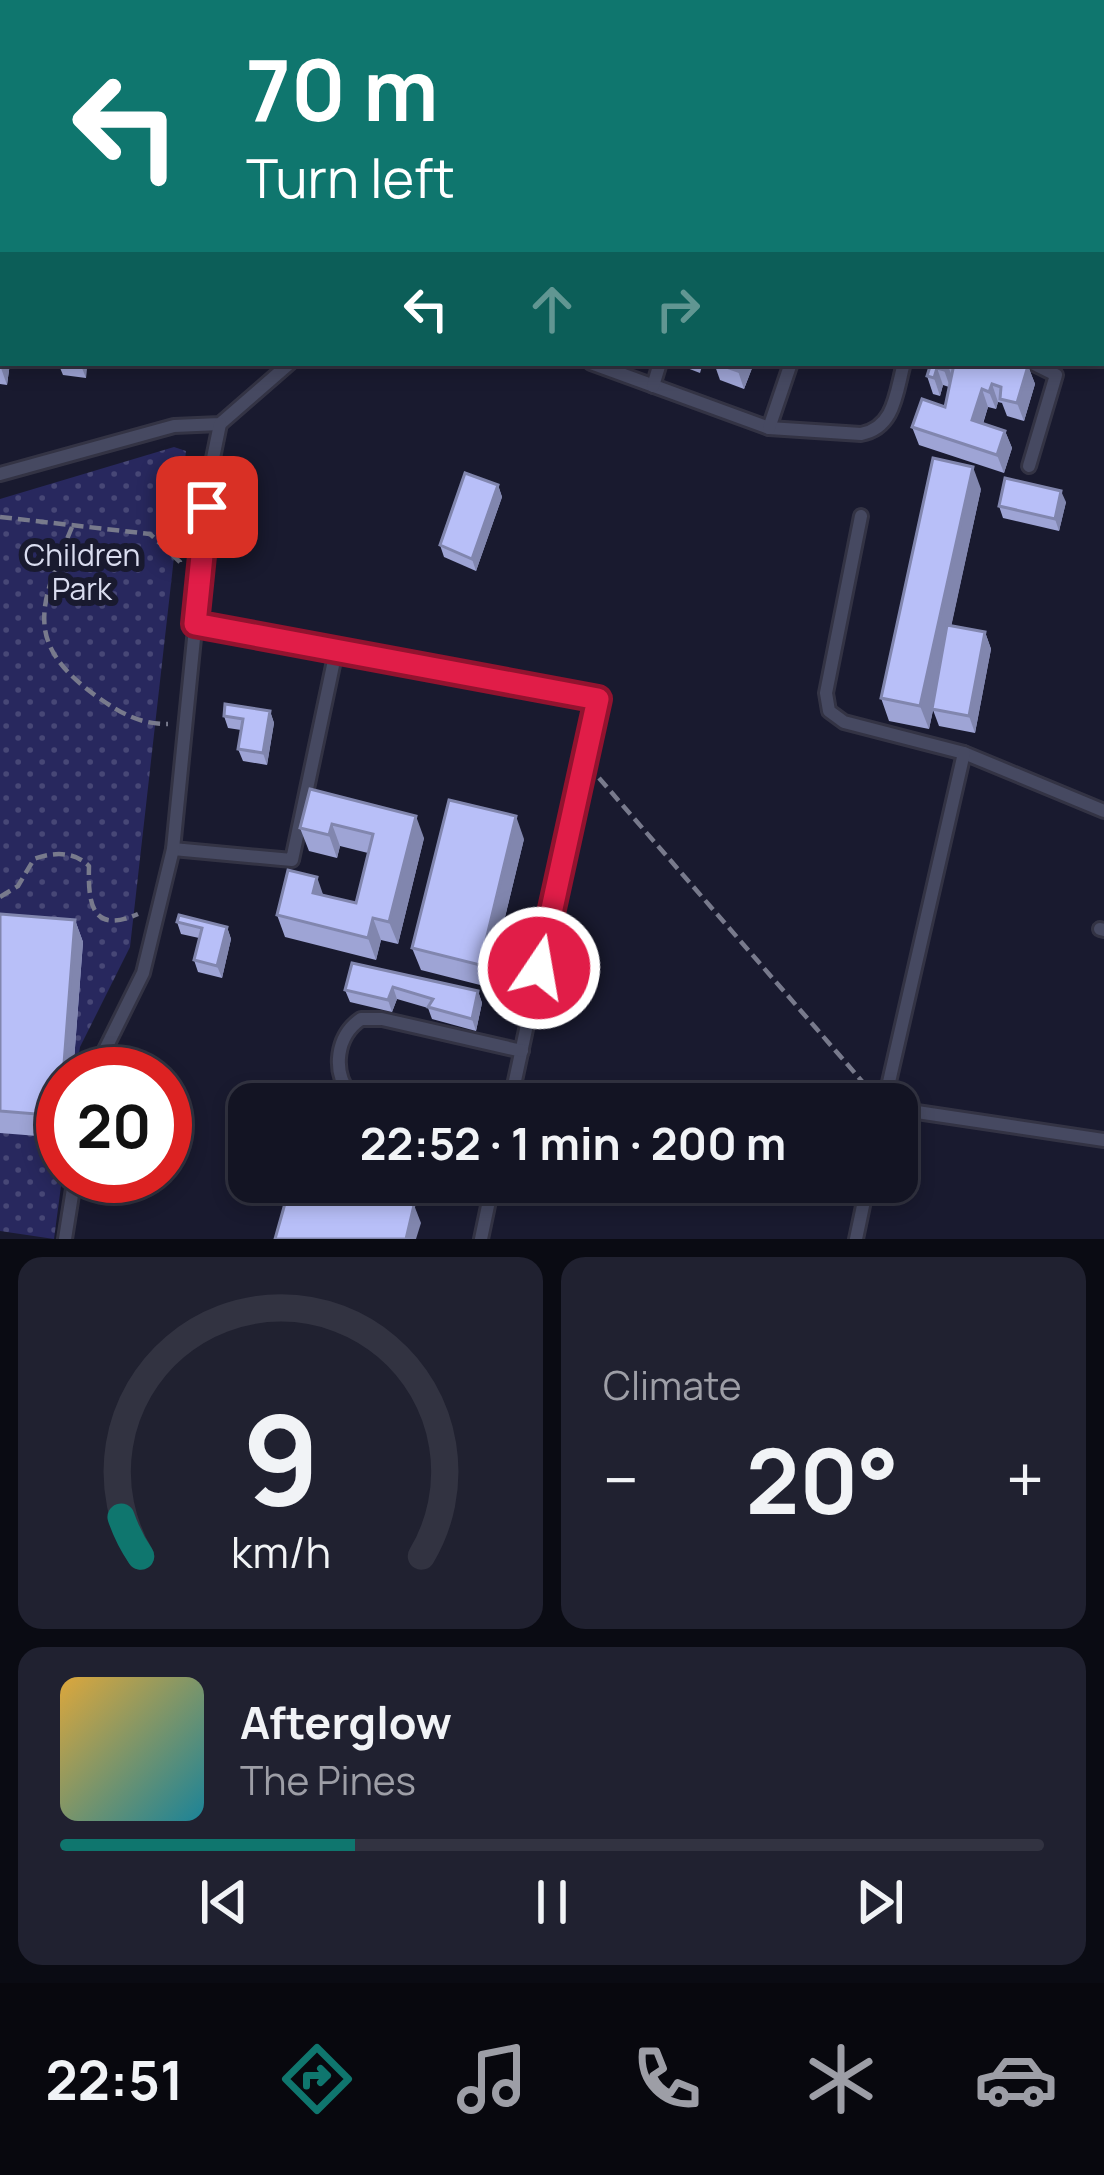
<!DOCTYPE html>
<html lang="en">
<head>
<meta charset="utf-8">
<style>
  :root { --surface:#131423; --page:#202130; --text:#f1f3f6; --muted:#9d9ea6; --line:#323341; --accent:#0f766e }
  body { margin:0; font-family:Manrope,sans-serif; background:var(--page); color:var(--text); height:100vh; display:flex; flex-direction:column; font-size:45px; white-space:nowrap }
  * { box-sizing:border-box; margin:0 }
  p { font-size:39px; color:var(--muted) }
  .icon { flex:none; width:66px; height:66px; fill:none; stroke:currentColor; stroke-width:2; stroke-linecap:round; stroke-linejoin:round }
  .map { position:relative; height:1239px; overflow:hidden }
  .panel { display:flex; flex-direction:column; gap:18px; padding:18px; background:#0a0b13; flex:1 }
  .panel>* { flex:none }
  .top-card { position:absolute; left:0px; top:0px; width:1104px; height:366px; box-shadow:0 6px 18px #0003,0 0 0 3px var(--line); background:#0f766e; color:#fff; overflow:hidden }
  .speed { position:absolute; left:36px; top:1047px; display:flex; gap:24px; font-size:60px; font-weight:700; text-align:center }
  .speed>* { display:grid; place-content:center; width:156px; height:156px; border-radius:50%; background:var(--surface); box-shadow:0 6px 18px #0003,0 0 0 3px var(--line); line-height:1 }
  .speed .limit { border:18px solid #d22; background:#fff; color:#111 }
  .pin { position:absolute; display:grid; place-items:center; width:102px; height:102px; color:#fff; margin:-51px; border-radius:24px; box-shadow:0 6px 18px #0006 }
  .me { position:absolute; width:132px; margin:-66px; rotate:12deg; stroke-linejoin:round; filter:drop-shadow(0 0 9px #0008) }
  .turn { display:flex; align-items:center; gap:42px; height:252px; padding:0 48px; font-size:54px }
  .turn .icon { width:156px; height:156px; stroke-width:2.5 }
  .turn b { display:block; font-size:84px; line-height:102px }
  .lanes { display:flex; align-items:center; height:114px; padding:0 48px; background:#0003; justify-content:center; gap:60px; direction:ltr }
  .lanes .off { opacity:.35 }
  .big { font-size:90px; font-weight:700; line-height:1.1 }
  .panel .card { flex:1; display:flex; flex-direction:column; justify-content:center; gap:18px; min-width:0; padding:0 42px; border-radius:24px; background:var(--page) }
  .panel .dial { align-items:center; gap:0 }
  .dial svg { height:312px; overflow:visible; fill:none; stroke:var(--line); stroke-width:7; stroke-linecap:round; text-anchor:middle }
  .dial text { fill:var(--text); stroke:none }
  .song { display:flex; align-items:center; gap:36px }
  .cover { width:144px; height:144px; border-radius:18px; background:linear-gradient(135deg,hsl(40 70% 55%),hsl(190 70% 35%)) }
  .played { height:12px; border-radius:6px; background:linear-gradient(90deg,var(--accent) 30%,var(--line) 30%) }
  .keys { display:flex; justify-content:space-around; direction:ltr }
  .heat { display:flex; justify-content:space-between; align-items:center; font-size:66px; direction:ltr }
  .panel .tiles { flex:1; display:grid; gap:18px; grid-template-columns:1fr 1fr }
  .card:last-child { grid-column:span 2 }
  .trip { position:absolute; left:228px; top:1083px; width:690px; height:120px; border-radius:24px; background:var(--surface); box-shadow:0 6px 18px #0003,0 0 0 3px var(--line); font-weight:700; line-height:120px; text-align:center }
  .tabs { display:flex; height:192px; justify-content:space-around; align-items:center; background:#08080e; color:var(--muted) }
  .tabs .icon { width:84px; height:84px }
  .tabs .current { color:var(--accent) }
  .tabs b { font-size:54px; color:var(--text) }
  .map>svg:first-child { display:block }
  .park { fill:url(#park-dots) }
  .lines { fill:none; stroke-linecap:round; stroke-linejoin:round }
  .service-casing { stroke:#334; stroke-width:18 }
  .path { stroke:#787a8c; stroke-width:4.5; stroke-dasharray:12 6; stroke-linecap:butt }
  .service { stroke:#464961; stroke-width:12 }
  .wall { fill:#9ea4d5 }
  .shaded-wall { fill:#8186ae }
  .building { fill:#b8bff8; stroke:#8186ae; stroke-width:3 }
  .route-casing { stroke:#92132f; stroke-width:30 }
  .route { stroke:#e11d48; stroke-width:21 }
  .labels { text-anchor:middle; stroke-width:12; stroke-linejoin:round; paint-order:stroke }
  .park-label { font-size:30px; fill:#d9dcef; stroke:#191a2f }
</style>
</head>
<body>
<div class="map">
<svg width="1104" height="1239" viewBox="0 0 1104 1239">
  <defs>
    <pattern id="park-dots" width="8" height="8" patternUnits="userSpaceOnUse" patternTransform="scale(3)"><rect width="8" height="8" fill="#28285e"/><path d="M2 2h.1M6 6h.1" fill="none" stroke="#474776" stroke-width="1.8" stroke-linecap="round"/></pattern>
  </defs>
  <rect width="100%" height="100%" fill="#191a2f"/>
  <path class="park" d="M174 447 186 451 130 947 80 1047 76 1074H63V1171L54 1239 0 1231V499Z"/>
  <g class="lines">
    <g class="service-casing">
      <g id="service">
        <path d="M473 3 474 0"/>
        <path d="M789 3 790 0"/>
        <path d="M591 363 769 428 861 434C895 428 896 392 904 363"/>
        <path d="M653 386 660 363"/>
        <path d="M769 428 791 363"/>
        <path d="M1029 466 1056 375 1032 363"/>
        <path d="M0 474 174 426 220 424 290 363"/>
        <path d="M861 516 826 693 829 711 844 722 964 753 1104 811"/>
        <path d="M195 624 597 699 510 1104"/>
        <path d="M173 849 292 860 336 651"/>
        <path d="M1100 929 1104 930"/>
        <path d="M93 1074 143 973 173 849 211 468 220 424"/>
        <path d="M372 1104 350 1094C332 1071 336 1036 361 1019H382L522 1051"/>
        <path d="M884 1104 964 753"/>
        <path d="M897 1109 1104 1140"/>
        <path d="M65 1239 75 1176"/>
        <path d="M481 1239 493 1182"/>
        <path d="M856 1239 868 1182"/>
      </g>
    </g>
    <g class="path">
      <path d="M0 517 150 534 180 562V567"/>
      <path d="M72 527C40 605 21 643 99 698 122 714 140 724 168 724"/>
      <path d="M599 778 867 1087"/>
      <path d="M0 897 18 886 34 859C53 852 74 851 89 866 88 902 91 935 138 914"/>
    </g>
    <use href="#service" class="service"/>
  </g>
  <g class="wall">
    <path d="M0 193 3 363H10L7 385 0 384Z"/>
    <path d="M58 363H87L86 378 63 375Z"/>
    <path d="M674 363H703L700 373Z"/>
    <path d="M714 363H754L744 389 720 380Z"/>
    <path d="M931 363H1017L1028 366 1035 384 1024 421 1007 416 1002 403 998 402 996 409 988 407 983 424 1005 431 1012 448 1004 473 919 445 912 427 945 407 949 387 943 385 940 396 933 394 927 376Z"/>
    <path d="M498 485 502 497 476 571 444 557 440 545Z"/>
    <path d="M981 489 951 626 985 632 991 649 975 733 939 726 933 710 929 729 889 721 881 698Z"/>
    <path d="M1066 502 1059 531 1003 518 999 506Z"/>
    <path d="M270 711 274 723 267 765 243 761 238 749 241 730 228 728 224 716Z"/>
    <path d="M310 789 424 838 398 944 381 940 376 960 285 937 277 915 324 895 356 903 368 853 340 846 337 858 309 851 300 828Z"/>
    <path d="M524 839 488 987 421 970 412 948Z"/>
    <path d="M0 914 75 920 83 942 73 1074H63V1138L0 1133Z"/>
    <path d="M177 922 227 927 231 939 222 978 198 972 194 960 199 938 181 934Z"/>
    <path d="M352 963 478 991 482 1003 476 1031 432 1019 428 1008 397 999 392 1012 350 1002 345 990Z"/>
    <path d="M338 1182H433L431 1190 405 1184 398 1197Z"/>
  </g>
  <g class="shaded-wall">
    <path d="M1020 0H1037L1036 3H1019Z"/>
    <path d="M3 349V363H10L7 385 1 368Z"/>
    <path d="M80 363H87L86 378Z"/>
    <path d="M741 363H754L744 389 738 371Z"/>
    <path d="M947 363 953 379 950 387 944 370Z"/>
    <path d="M1028 366 1035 384 1024 421 1017 403Z"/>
    <path d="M937 368 943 385 940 396 934 378Z"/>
    <path d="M992 384 998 402 996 409 989 392Z"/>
    <path d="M982 389 988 407 978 438 972 420Z"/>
    <path d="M1005 431 1012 448 1004 473 997 455Z"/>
    <path d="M973 467 981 489 929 729 920 706Z"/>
    <path d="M498 485 502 497 476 571 472 559Z"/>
    <path d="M1061 491 1066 502 1059 531 1055 519Z"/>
    <path d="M985 632 991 649 975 733 969 716Z"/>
    <path d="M270 711 274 723 267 765 263 753Z"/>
    <path d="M416 816 424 838 398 944 389 922Z"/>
    <path d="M516 816 524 839 488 987 480 965Z"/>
    <path d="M332 824 340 846 337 858 329 835Z"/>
    <path d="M317 877 325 900 313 893Z"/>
    <path d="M373 918 381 940 376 960 368 938Z"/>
    <path d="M75 920 83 942 73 1074H63Z"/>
    <path d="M227 927 231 939 222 978 217 966Z"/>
    <path d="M393 987 397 999 392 1012 388 1000Z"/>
    <path d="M478 991 482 1003 476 1031 472 1019Z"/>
    <path d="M393 1182H404L405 1184 398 1197Z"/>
    <path d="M414 1205 421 1223 416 1239H406Z"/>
  </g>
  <g class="building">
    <path d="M199 0H228V3H198Z"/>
    <rect x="256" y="0" width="32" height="3"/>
    <path d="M370 0H402L401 3H369Z"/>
    <path d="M801 0H842V3H800Z"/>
    <path d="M988 0H1020L1019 3H987Z"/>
    <path d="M1101 147 1104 148V181L1101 180Z"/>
    <path d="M0 193H3V349L1 368Z"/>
    <path d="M1101 221 1104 223V259L1101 258Z"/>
    <path d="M1101 280 1104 281V315L1101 314Z"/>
    <path d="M715 363H741L738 371Z"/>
    <path d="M931 363H946L944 370 937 368 934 378 927 376Z"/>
    <path d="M950 363H1017L1028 366 1017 403 1000 399 1001 387 992 384 989 392 982 389 972 420 1005 431 997 455 912 427 922 399 945 407 954 364Z"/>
    <path d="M933 458 973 467 920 706 881 698Z"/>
    <path d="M465 473 498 485 472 559 440 545Z"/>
    <path d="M1005 478 1061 491 1055 519 999 506Z"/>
    <path d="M947 625 985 632 969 716 932 709Z"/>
    <path d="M225 704 270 711 263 753 238 749 243 719 224 716Z"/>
    <path d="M310 789 416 816 389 922 373 918 368 938 277 915 288 870 317 877 313 893 356 903 373 834 332 824 329 835 300 828Z"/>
    <path d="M449 800 516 816 480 965 412 948Z"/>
    <path d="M0 914 75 920 60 1116 0 1111Z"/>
    <path d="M179 915 227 927 217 966 194 960 202 928 177 922Z"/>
    <path d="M352 963 478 991 472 1019 428 1007 433 999 393 987 388 1000 345 990Z"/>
    <path d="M326 1099 325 1104H302L303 1100Z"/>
    <path d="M291 1182 414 1205 406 1239H275Z"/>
  </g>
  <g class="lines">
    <g class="route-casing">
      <path id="route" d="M207 507 195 624 598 699 539 968"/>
    </g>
    <use href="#route" class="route"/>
  </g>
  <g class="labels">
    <g class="park-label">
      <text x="82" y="566">Children<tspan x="82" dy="34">Park</tspan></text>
    </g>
  </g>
</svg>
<div class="speed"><div class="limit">20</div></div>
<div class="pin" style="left:207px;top:507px;background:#d93025"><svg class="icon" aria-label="arrive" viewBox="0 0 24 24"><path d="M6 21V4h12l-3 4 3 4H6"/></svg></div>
<svg class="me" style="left:539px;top:968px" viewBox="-20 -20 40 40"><circle r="17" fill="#e11d48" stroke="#fff" stroke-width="3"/><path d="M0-11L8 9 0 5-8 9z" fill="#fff"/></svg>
<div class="trip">22:52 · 1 min · 200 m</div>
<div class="top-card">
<div class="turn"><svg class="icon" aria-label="left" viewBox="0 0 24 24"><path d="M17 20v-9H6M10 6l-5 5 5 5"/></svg><div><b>70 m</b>Turn left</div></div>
<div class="lanes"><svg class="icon" aria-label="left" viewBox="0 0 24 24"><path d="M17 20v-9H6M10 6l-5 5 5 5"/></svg><svg class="icon off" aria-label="ahead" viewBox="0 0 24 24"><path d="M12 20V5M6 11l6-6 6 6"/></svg><svg class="icon off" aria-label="right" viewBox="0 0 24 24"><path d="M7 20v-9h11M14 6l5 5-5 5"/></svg></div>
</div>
</div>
<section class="panel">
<div class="tiles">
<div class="card dial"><svg viewBox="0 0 100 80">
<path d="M14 69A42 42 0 1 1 86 69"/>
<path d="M14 69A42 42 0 0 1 9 59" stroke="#0f766e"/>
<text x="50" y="56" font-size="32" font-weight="700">9</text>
<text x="50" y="72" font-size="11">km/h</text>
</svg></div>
<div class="card"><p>Climate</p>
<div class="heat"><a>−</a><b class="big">20°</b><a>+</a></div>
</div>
<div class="card">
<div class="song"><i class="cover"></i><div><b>Afterglow</b><p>The Pines</p></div></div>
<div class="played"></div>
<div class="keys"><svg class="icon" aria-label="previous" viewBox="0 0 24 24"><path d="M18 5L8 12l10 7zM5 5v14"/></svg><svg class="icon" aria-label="pause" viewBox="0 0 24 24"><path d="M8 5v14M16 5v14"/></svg><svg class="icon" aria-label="next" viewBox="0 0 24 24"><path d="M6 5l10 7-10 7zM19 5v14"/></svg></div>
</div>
</div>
</section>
<nav class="tabs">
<b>22:51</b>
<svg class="icon current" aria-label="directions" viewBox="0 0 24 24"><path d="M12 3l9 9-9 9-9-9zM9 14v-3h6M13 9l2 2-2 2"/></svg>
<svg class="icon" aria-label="music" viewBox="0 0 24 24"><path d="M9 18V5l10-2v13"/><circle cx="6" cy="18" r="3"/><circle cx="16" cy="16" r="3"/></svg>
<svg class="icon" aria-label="phone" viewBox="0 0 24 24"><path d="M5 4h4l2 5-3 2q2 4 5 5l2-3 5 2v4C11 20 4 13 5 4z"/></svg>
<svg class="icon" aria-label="climate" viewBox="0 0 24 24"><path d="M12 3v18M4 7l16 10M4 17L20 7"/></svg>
<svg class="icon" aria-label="car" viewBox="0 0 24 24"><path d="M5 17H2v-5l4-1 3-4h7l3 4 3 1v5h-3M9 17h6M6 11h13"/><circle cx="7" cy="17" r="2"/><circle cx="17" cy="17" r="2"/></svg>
</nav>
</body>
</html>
